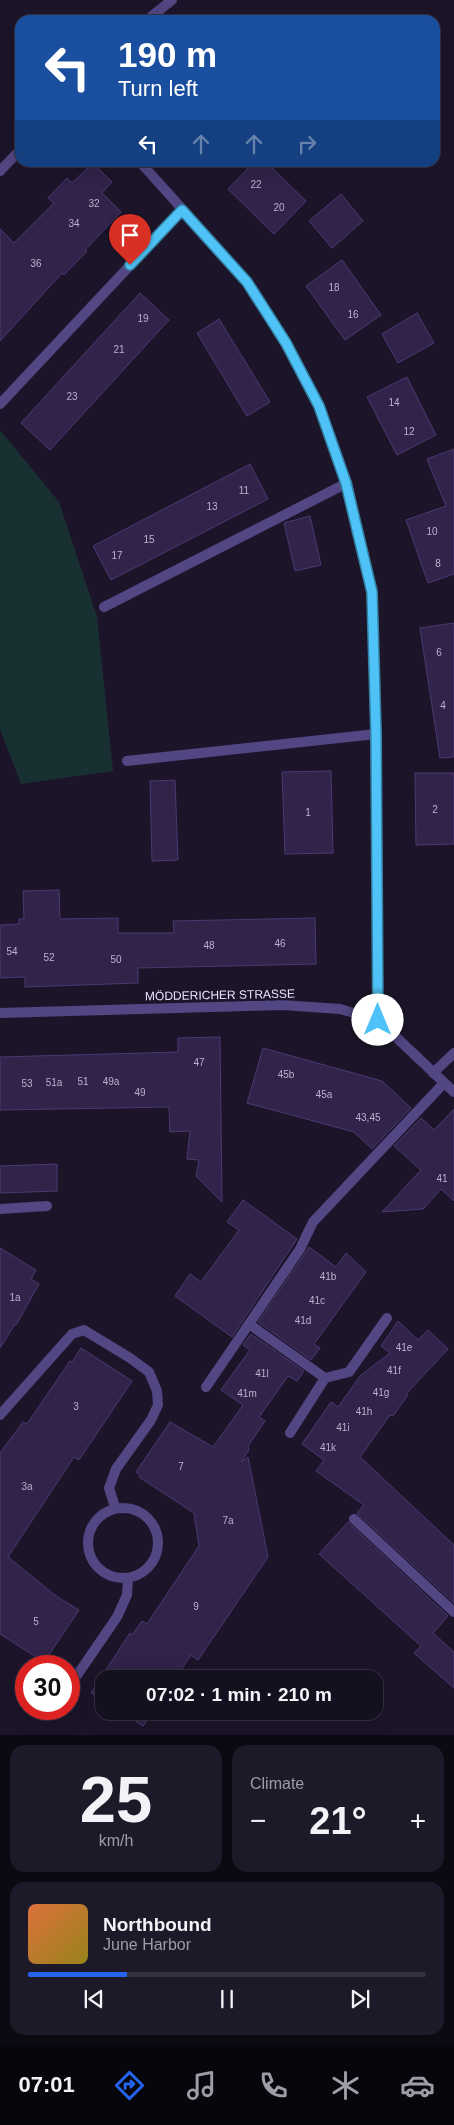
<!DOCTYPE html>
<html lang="en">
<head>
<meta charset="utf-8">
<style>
  :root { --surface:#151020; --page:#1e1929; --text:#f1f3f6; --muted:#9d9da5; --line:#34303e; --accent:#2563eb }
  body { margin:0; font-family:Helvetica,sans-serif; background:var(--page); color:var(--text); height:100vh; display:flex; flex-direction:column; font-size:19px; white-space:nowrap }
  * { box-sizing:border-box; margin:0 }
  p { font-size:16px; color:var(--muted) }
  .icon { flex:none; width:28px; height:28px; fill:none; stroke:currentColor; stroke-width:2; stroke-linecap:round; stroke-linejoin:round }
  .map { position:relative; height:1735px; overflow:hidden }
  .details { display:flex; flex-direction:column; gap:10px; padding:10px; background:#0c0912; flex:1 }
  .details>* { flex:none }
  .top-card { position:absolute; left:15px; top:15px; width:425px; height:152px; border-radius:15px; box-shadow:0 5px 20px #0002,0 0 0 1px var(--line); background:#1a4fa0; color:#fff; overflow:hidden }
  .speed { position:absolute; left:15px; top:1655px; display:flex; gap:10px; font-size:25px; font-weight:700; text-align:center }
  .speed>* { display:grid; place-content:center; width:65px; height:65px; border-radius:50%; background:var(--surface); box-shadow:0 5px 20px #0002,0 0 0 1px var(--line); line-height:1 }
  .speed .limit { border:8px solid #d22; background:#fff; color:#111 }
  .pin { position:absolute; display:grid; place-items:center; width:42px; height:42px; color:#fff; margin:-51px -21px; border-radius:50% 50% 50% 0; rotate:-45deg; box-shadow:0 0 5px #0007 }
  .pin .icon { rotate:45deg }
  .me { position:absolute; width:55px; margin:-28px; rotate:0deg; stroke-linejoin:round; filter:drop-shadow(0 0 4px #0008) }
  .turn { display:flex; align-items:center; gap:18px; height:105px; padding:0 20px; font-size:22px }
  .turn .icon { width:65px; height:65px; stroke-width:2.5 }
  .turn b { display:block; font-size:35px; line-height:42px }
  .lanes { display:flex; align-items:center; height:48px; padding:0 20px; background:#0003; justify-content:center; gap:25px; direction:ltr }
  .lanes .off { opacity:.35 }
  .big { font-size:38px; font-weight:700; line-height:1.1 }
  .details .card { flex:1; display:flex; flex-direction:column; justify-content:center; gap:8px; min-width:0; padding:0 18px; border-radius:15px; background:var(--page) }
  .details .dial { align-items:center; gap:0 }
  .dial b { font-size:65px; line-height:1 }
  .song { display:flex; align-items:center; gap:15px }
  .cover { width:60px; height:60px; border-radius:8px; background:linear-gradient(135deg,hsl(20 70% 55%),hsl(50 70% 35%)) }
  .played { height:5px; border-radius:2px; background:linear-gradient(90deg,var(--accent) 25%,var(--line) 25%) }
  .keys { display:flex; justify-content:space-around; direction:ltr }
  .heat { display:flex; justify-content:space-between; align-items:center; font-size:28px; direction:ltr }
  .details .tiles { flex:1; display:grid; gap:10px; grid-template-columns:1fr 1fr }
  .card:last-child { grid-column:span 2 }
  .trip { position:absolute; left:95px; top:1670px; width:288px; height:50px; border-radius:15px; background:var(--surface); box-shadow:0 5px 20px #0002,0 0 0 1px var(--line); font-weight:700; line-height:50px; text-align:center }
  .tab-bar { display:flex; height:80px; justify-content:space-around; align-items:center; background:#08060d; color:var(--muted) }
  .tab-bar .icon { width:35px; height:35px }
  .tab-bar .on { color:var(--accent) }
  .tab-bar b { font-size:22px; color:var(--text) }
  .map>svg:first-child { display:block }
  .green { fill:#193033 }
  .building { fill:#312349; stroke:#4d3872 }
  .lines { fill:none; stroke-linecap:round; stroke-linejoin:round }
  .service { stroke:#524683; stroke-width:10 }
  .minor { stroke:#524683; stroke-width:10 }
  .route-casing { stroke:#337fa1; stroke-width:12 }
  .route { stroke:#4fc3f7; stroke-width:9 }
  .labels { text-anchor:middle; stroke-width:5; stroke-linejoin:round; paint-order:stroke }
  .number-label { font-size:10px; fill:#bbb2ce }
  .street-label { font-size:12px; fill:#e9e2fb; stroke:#1c152a }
</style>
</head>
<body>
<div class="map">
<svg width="454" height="1735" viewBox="0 0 454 1735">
  <rect width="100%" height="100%" fill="#1c152a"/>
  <path class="green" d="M0 430 59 502 97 617 113 771 21 784 0 729Z"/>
  <g class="building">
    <path d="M254 162H266L306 201 274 234 228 189Z"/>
    <path d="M93 163 112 182 102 193 121 212 85 250 87 251 64 275 62 273 0 341V229L14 243 54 203 48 198 67 178 72 183Z"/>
    <path d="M341 194 363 221 332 248 309 221Z"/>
    <path d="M342 260 381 315 345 340 306 286Z"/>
    <path d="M140 293 169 320 50 450 21 423Z"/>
    <path d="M417 313 434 343 398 363 382 334Z"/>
    <path d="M219 319 270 402 247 416 197 333Z"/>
    <path d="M407 377 436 435 397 455 367 397Z"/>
    <path d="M454 449V574L428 583 406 520 446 506 427 459Z"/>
    <path d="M250 464 268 499 111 580 93 546Z"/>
    <path d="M310 516 321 565 295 571 284 523Z"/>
    <path d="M454 623V757L440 758 420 628Z"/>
    <path d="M331 771 333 853 285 854 282 772Z"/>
    <path d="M415 773H454V844L416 845Z"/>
    <path d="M175 780 178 860 152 861 150 781Z"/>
    <path d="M59 890 60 919 118 918V933H174L173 921 315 918 316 964 138 968V983L25 987V977L0 978V925L19 924V919H24L23 891Z"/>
    <path d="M220 1037 222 1202 196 1176 199 1160 187 1159 190 1131 170 1132 169 1107 0 1110V1057L178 1052V1038Z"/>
    <path d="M263 1048 382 1081 411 1108 372 1149 354 1132 247 1103Z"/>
    <path d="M454 1109V1201L441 1189 423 1209 382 1212 421 1170 394 1146 421 1118 434 1130Z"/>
    <path d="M57 1164V1191L0 1193V1166Z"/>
    <path d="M243 1200 297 1239 232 1337 175 1296 190 1274 201 1282 239 1230 227 1222Z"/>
    <path d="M309 1247 336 1267 346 1253 366 1272 314 1344 320 1348 311 1360 258 1322Z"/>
    <path d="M0 1248 36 1270 31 1279 39 1284 16 1325 15 1324 0 1348Z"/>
    <path d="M398 1321 418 1340 428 1330 448 1349 406 1394 408 1395 393 1416 390 1415 360 1457 454 1545V1603L357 1513 364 1505 316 1471 324 1460 302 1444 331 1402 338 1407 361 1375 390 1353 381 1346Z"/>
    <path d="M251 1334 304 1371 297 1381 288 1376 259 1417 265 1421 248 1446 249 1450 241 1462 248 1457 268 1557 198 1660 191 1655 175 1679H104V1701L91 1693 130 1633 132 1635 142 1621 147 1624 199 1546 194 1513 139 1477 140 1475 136 1472 170 1422 213 1447 243 1405 221 1390 250 1350 243 1345Z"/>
    <path d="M81 1348 132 1381 79 1460 74 1457 8 1557 56 1596 79 1610 44 1662 0 1634V1453L23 1422 27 1424 70 1361 72 1362Z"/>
    <path d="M348 1522 448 1616 433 1633 454 1652V1688L414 1653 421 1646 319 1554Z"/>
    <path d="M120 1711H154L143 1726Z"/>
  </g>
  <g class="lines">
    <g class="service">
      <path d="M0 404 182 210"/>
      <path d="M104 607 347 483"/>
      <path d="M127 761 376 734"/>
      <path d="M0 1209 47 1206"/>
      <path d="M0 1415 72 1334 84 1330 130 1358 149 1372 157 1391 158 1405 151 1420 116 1469 109 1488 115 1507"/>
      <circle cx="123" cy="1543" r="35"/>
      <path d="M354 1519 454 1612"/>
      <path d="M69 1687 117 1617 127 1595 128 1578"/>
    </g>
    <g class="minor">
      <path d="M147 20 172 0"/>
      <path d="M140 162 247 281 285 343 319 406 347 483 372 592 376 734 378 1020"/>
      <path d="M0 171 20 150"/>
      <path d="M0 1013 283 1005 340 1009 378 1020 454 1092"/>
      <path d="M433 1073 454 1053"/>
      <path d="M325 1378 249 1324 300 1249 313 1222 444 1083"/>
      <path d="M206 1387 249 1324"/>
      <path d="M290 1433 325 1378 349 1372 387 1318"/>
    </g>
  </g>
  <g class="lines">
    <g class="route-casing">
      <path id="route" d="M130 265 182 210 247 282 286 343 319 406 346 483 372 592 376 734 378 1020"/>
    </g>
    <use href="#route" class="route"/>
  </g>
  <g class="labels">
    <g class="number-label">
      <text x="256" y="188">22</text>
      <text x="94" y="207">32</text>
      <text x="279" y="211">20</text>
      <text x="74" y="227">34</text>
      <text x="36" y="267">36</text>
      <text x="334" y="291">18</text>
      <text x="353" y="318">16</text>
      <text x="143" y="322">19</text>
      <text x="119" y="353">21</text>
      <text x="72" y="400">23</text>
      <text x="394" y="406">14</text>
      <text x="409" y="435">12</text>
      <text x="244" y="494">11</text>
      <text x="212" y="510">13</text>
      <text x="432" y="535">10</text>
      <text x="149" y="543">15</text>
      <text x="117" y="559">17</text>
      <text x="438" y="567">8</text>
      <text x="439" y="656">6</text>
      <text x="443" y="709">4</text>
      <text x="435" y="813">2</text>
      <text x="308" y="816">1</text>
      <text x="280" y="947">46</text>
      <text x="209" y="949">48</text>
      <text x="12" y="955">54</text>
      <text x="49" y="961">52</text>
      <text x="116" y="963">50</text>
      <text x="199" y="1066">47</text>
      <text x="286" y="1078">45b</text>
      <text x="83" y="1085">51</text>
      <text x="111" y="1085">49a</text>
      <text x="54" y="1086">51a</text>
      <text x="27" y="1087">53</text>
      <text x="140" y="1096">49</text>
      <text x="324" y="1098">45a</text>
      <text x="368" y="1121">43,45</text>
      <text x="442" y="1182">41</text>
      <text x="328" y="1280">41b</text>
      <text x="15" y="1301">1a</text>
      <text x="317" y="1304">41c</text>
      <text x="303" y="1324">41d</text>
      <text x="404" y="1351">41e</text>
      <text x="394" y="1374">41f</text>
      <text x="262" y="1377">41l</text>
      <text x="381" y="1396">41g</text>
      <text x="247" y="1397">41m</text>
      <text x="76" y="1410">3</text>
      <text x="364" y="1415">41h</text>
      <text x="343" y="1431">41i</text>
      <text x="328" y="1451">41k</text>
      <text x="181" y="1470">7</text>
      <text x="27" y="1490">3a</text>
      <text x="228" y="1524">7a</text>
      <text x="196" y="1610">9</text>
      <text x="36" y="1625">5</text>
    </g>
    <g class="street-label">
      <text transform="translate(220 995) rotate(-1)" y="4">MÖDDERICHER STRASSE</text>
    </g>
  </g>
</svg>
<div class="speed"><div class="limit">30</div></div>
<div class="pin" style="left:130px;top:265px;background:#d93025"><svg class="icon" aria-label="arrive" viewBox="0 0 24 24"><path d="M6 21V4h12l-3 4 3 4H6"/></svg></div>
<svg class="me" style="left:378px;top:1020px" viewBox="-20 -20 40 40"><circle r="19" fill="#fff"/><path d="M0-13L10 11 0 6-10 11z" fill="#4fc3f7"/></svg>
<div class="trip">07:02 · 1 min · 210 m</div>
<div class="top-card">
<div class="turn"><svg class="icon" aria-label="left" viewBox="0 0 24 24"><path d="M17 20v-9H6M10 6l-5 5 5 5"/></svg><div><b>190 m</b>Turn left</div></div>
<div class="lanes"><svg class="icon" aria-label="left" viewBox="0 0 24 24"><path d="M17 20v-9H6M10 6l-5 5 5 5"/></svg><svg class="icon off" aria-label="ahead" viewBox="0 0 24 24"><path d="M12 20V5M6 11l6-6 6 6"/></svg><svg class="icon off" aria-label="ahead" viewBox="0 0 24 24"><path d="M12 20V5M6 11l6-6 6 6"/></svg><svg class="icon off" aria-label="right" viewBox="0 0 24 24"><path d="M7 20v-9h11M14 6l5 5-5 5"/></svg></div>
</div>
</div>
<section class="details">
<div class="tiles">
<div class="card dial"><b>25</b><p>km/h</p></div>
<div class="card"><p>Climate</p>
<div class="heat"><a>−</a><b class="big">21°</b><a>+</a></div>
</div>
<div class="card">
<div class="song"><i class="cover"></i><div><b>Northbound</b><p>June Harbor</p></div></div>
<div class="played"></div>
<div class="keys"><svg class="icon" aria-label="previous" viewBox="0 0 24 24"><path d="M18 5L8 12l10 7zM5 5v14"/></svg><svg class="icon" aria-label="pause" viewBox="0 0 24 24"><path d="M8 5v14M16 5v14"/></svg><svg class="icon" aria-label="next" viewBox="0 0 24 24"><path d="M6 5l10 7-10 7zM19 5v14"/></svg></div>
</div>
</div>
</section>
<nav class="tab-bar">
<b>07:01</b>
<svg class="icon on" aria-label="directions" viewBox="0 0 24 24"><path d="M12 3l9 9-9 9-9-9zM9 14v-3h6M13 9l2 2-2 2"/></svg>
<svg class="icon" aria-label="music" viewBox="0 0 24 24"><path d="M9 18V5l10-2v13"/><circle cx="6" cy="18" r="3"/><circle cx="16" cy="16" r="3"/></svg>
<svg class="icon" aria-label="phone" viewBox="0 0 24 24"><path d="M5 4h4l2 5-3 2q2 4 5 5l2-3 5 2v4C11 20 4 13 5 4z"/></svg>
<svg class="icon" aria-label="climate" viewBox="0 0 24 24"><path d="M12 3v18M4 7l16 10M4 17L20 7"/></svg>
<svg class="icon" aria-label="car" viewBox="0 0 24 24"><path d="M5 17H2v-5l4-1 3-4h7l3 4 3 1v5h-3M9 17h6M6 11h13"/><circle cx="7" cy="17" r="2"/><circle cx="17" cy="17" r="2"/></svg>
</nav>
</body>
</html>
